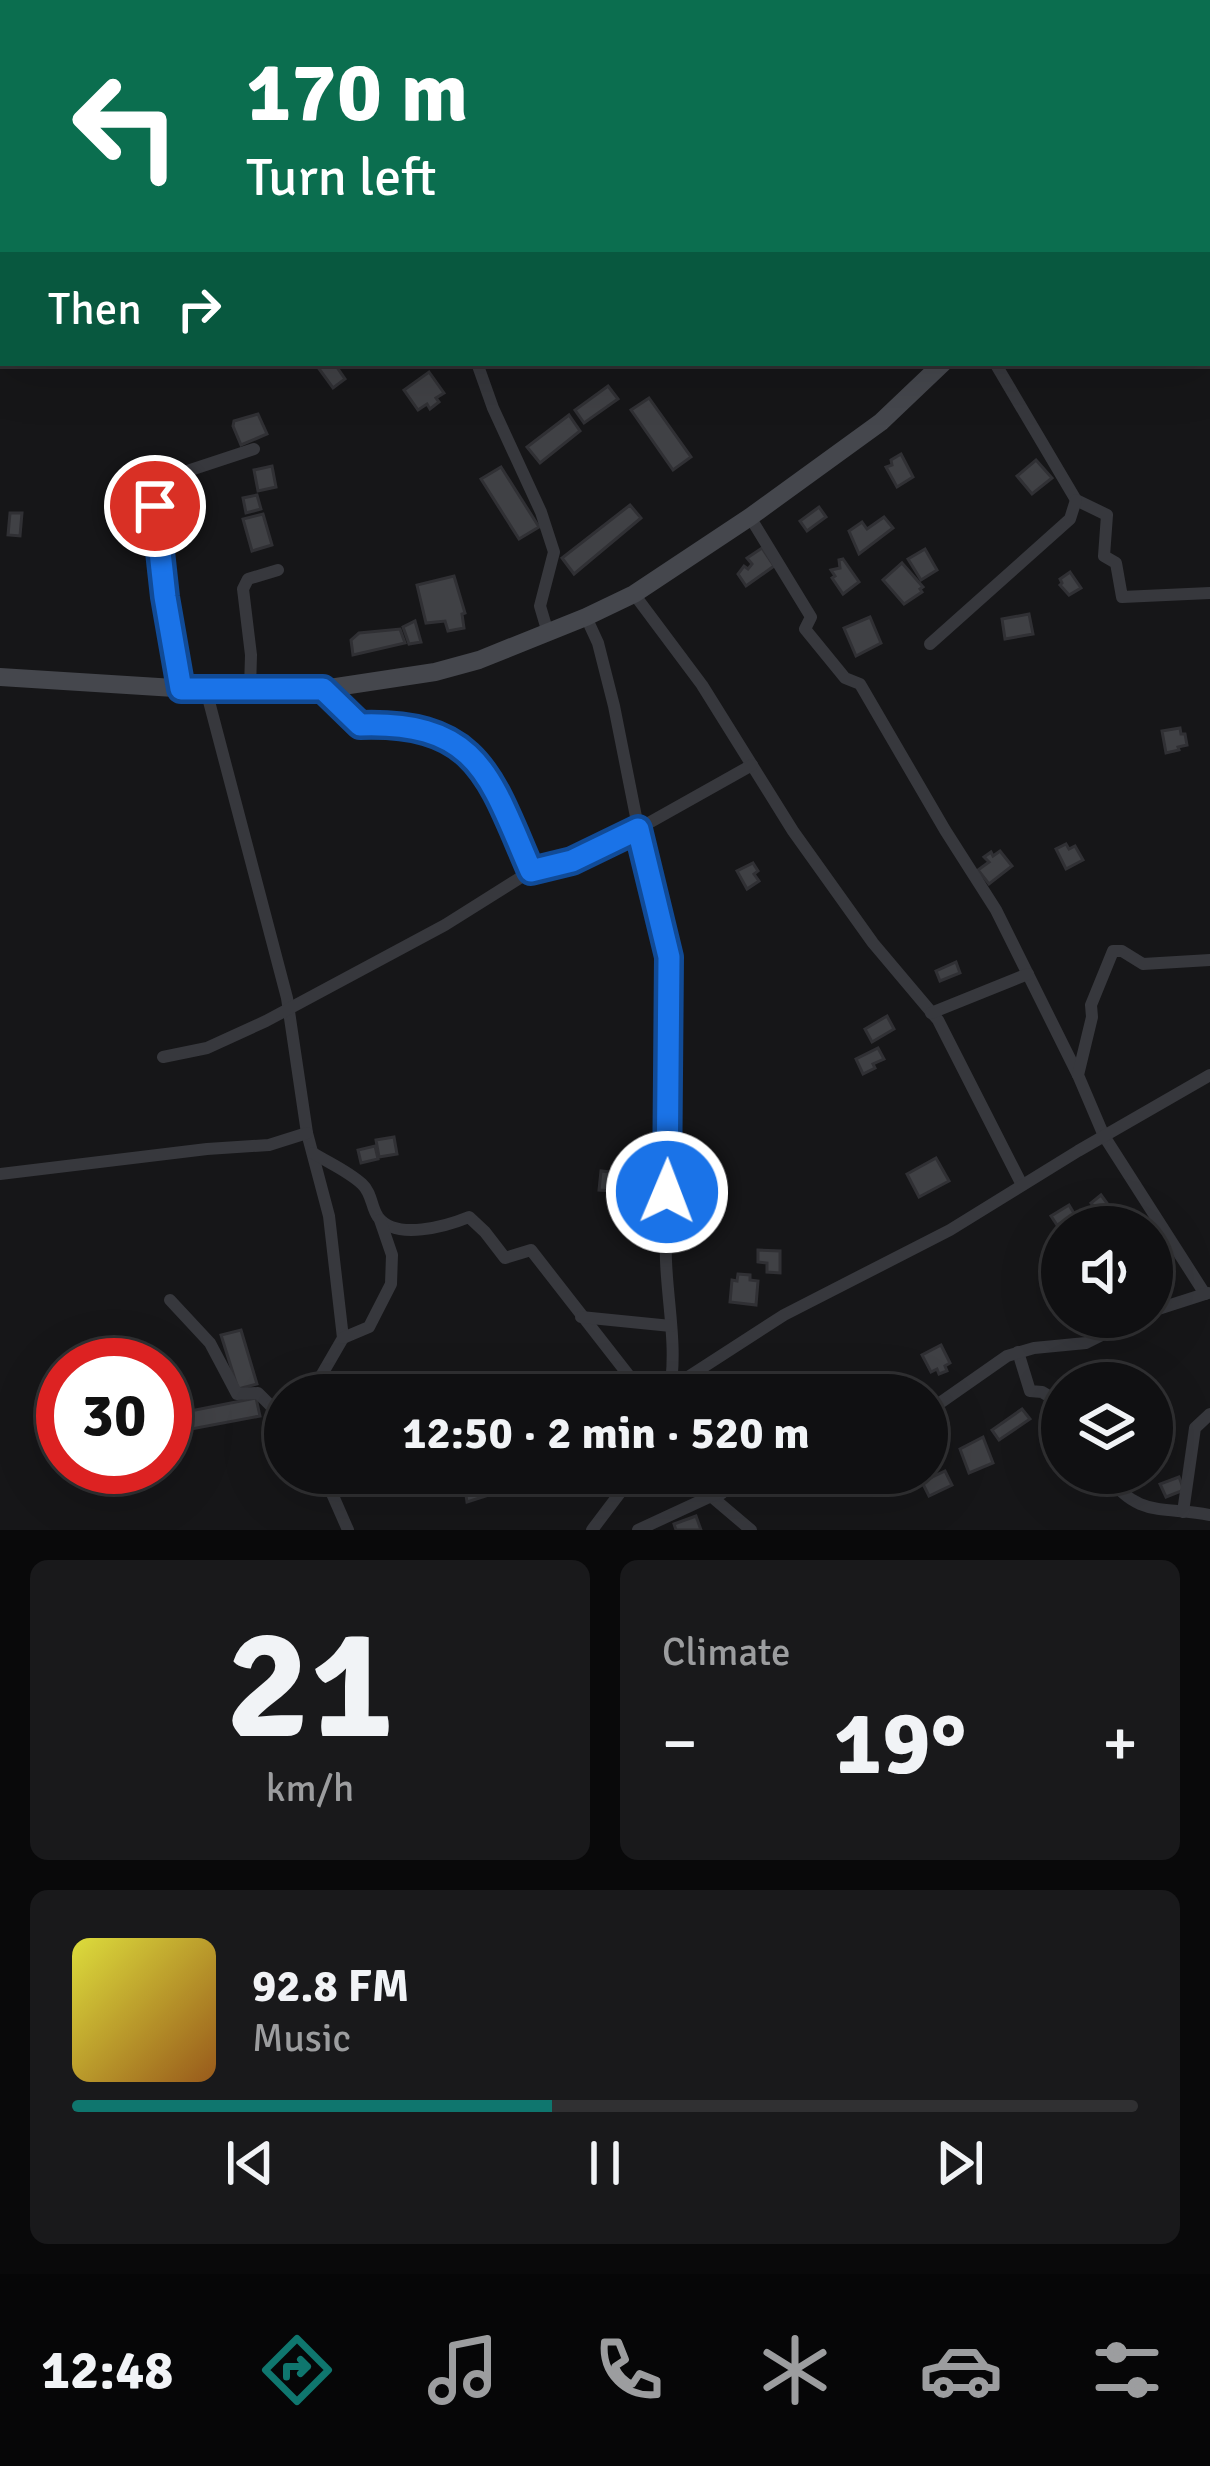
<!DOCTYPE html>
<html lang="en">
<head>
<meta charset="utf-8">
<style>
  :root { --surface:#101012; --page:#19191b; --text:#f1f3f6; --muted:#9c9d9f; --line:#303032; --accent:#0f766e }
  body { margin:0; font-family:Signika,sans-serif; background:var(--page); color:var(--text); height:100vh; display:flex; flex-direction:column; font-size:45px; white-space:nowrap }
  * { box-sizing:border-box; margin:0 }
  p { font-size:39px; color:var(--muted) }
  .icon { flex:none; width:66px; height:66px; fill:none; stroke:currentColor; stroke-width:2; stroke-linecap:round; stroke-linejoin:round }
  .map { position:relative; height:1530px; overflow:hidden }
  .drawer { display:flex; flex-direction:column; gap:30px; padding:30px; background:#09090a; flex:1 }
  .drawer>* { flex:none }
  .top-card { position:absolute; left:0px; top:0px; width:1212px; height:366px; box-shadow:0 12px 48px #0002,0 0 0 3px var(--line); background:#0b6e4f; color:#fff; overflow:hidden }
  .tools { position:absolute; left:1041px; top:1206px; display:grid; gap:24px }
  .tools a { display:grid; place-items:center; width:132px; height:132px; border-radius:50%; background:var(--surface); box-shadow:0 12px 48px #0002,0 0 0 3px var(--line); font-size:60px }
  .speed { position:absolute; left:36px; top:1338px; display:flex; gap:24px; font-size:60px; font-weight:700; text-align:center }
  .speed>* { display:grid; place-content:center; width:156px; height:156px; border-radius:50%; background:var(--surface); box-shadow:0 12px 48px #0002,0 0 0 3px var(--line); line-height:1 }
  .speed .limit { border:18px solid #d22; background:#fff; color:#111 }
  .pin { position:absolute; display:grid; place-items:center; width:102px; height:102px; color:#fff; margin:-51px; border:6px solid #fff; border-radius:50%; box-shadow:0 3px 12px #0007 }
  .me { position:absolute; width:132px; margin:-66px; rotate:1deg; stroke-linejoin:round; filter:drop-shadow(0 0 9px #0008) }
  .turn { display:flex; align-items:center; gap:42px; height:252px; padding:0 48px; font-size:54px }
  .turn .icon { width:156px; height:156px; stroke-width:2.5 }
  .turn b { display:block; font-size:84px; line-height:102px }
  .then { display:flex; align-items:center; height:114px; padding:0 48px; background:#0003; gap:24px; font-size:45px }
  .big { font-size:90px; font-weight:800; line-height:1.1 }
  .drawer .widget { flex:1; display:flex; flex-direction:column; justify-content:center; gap:18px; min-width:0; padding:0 42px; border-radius:18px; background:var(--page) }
  .drawer .dial { align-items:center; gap:0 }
  .dial b { font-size:156px; line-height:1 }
  .song { display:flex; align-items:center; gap:36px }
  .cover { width:144px; height:144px; border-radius:18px; background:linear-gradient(135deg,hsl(60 70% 55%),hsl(30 70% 35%)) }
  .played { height:12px; border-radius:6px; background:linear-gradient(90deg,var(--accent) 45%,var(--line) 45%) }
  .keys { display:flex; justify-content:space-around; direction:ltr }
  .heat { display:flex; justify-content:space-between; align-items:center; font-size:66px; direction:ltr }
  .drawer .tiles { flex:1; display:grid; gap:30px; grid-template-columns:1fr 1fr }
  .widget:last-child { grid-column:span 2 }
  .trip { position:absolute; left:264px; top:1374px; width:684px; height:120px; border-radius:60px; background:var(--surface); box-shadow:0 12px 48px #0002,0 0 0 3px var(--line); font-weight:800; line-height:120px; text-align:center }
  .dock { display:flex; height:192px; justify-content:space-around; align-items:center; background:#060607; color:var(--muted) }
  .dock .icon { width:84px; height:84px }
  .dock .active { color:var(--accent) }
  .dock b { font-size:54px; color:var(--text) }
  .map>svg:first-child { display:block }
  .building { fill:#404145; stroke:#303034; stroke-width:3 }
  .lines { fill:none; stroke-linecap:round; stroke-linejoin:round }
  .street { stroke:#37383d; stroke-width:12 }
  .secondary { stroke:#45474d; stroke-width:18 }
  .route-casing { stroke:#114b97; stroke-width:30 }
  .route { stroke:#1a73e8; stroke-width:21 }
</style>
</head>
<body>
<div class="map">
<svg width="1210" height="1530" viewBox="0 0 1210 1530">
  <rect width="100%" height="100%" fill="#161618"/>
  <g class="building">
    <path d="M321 363H334L345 379 333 388 317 366Z"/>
    <path d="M429 372 444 393 436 398 439 402 430 409 427 404 418 410 404 390Z"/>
    <path d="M608 386 618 399 584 423 575 410Z"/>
    <path d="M649 398 691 457 673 470 631 410Z"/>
    <path d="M258 414 267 434 241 445 233 426 234 421Z"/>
    <path d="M569 415 580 431 540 463 527 447Z"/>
    <path d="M901 454 913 477 897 487 886 467 892 465 891 460Z"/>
    <path d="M1036 460 1052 478 1032 494 1017 476Z"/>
    <path d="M272 466 276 487 258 491 254 470Z"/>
    <path d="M501 467 539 527 519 539 481 479Z"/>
    <path d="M257 495 261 509 246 513 243 498Z"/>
    <path d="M630 505 641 518 574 574 562 558Z"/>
    <path d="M819 507 826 517 807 531 800 521Z"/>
    <path d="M10 513H22L20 536 8 535Z"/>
    <path d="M263 514 272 545 252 551 243 519Z"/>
    <path d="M884 517 893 528 859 554 849 531 862 522 867 529Z"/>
    <path d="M762 548 774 566 746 586 738 574 744 566 748 569 752 564 747 558Z"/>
    <path d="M925 549 937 570 921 580 908 559Z"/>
    <path d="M843 559 859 582 843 594 832 578 835 576 831 570 840 568 839 560Z"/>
    <path d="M902 563 923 587 920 589 922 592 904 604 883 580Z"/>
    <path d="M1070 572 1081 588 1069 595 1060 585 1062 583 1060 579Z"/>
    <path d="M454 576 465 613 462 614 464 628 448 631 445 621 426 623 417 585Z"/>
    <path d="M1029 614 1033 634 1005 639 1002 619Z"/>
    <path d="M870 617 881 643 856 656 844 628Z"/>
    <path d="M415 621 421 642 409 644 403 627Z"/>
    <path d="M400 629 405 643 353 655 351 640 359 633Z"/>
    <path d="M1180 728 1181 734H1185L1187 745 1178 747 1179 750 1166 753 1162 731Z"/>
    <path d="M1066 844 1069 849 1075 846 1083 860 1066 869 1056 849Z"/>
    <path d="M1000 851 1012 866 989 884 978 870 989 862 984 857 991 852 993 856Z"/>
    <path d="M753 863 758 871 754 874 759 881 747 889 737 871Z"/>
    <path d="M956 962 960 973 940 981 936 971Z"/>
    <path d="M887 1016 894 1029 872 1042 865 1029Z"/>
    <path d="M878 1048 884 1059 873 1064 875 1068 863 1074 856 1059Z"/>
    <path d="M394 1137 397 1154 379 1157 376 1140Z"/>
    <path d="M375 1146 378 1159 361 1163 358 1150Z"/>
    <path d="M936 1158 949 1181 919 1197 907 1174Z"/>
    <path d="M612 1166H619L618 1171 624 1172V1179H627L626 1192 599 1190 601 1171 611 1172Z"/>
    <path d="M1101 1195 1123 1225 1121 1227H1109L1091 1203Z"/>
    <path d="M1069 1205 1075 1215 1057 1225 1051 1216Z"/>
    <path d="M758 1250 780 1251V1273L767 1272V1263L758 1262Z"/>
    <path d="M738 1274 750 1275V1280L758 1281 756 1305 730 1302 732 1280 737 1281Z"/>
    <path d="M241 1330 257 1384 238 1389 221 1335Z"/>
    <path d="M941 1345 950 1363 945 1366 947 1371 939 1374 937 1369 931 1372 922 1355Z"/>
    <path d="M256 1398 260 1416 165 1434V1416Z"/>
    <path d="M1022 1409 1030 1419 999 1440 992 1430Z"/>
    <path d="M983 1437 993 1463 969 1473 960 1449Z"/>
    <path d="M945 1471 952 1485 929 1496 922 1482Z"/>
    <path d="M487 1475 492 1494 467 1502 464 1483Z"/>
    <path d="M1179 1477 1184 1490 1166 1497 1160 1484Z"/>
    <path d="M696 1516 701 1530H676L674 1524Z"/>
  </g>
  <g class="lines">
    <g class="street">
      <path d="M65 0 68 3"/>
      <path d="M382 0 384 3"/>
      <path d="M203 3 207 0"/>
      <path d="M1047 3 1049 0"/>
      <path d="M477 363 493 408 541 512 554 552 540 606 548 633"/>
      <path d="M995 363 1076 500 1107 515 1104 556 1116 563 1122 597 1210 593"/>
      <path d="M750 517 811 617 805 629 845 678 860 684 945 830 996 910 1078 1075"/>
      <path d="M634 594 702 685 793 831 873 943 938 1020 1022 1185"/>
      <path d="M586 617 598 643 614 706 646 867 661 915 669 957 668 1218C659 1276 681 1337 669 1395"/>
      <path d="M930 644 1070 519 1076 500"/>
      <path d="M181 689C170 621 152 549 157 481L254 449"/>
      <path d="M250 689 251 655 243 589 248 579 278 570"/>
      <path d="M323 689 360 725C480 720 490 778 531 871"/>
      <path d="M206 690 287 998 307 1133 329 1216 343 1338 310 1395"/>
      <path d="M931 1013 1028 974"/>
      <path d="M163 1057 207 1048 266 1021 445 925 531 871 572 861 638 829 752 765"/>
      <path d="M313 1153C329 1163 348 1171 362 1184 372 1193 371 1207 378 1217 396 1241 447 1226 469 1217L485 1232 505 1258 531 1250 644 1395"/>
      <path d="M0 1174 207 1149 269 1145 307 1133"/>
      <path d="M1205 1294 1104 1136 1078 1075 1092 1017 1091 1005 1113 951H1122L1143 964 1210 960"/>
      <path d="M170 1300 210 1343 237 1394 258 1393 271 1406 285 1403"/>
      <path d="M1152 1311 1208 1293"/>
      <path d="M581 1317 671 1326"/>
      <path d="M343 1338 369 1327 391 1284 392 1255 380 1220"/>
      <path d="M1018 1352 1030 1391 1042 1392 1062 1404"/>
      <path d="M671 1388 784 1315 950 1230 1078 1151 1210 1075"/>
      <path d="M271 1406 285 1419"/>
      <path d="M927 1412 1007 1356 1034 1348 1086 1343 1138 1317"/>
      <path d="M323 1473 348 1530"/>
      <path d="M710 1473 722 1493"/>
      <path d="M1106 1473C1137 1519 1164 1506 1210 1515"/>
      <path d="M712 1497 751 1530"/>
      <path d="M1183 1512 1195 1428 1210 1414"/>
      <path d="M592 1530 635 1473"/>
      <path d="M638 1530 761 1473"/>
    </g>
    <g class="secondary">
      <path d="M1209 171 1210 170"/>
      <path d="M0 677 206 690 323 689 435 672 479 660 586 617 634 594 750 517 881 422 943 363"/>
    </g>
  </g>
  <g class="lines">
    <g class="route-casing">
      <path id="route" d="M155 506 165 597 181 689H323L360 725C479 721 490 777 531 871L572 861 638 829 669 957 667 1192"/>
    </g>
    <use href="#route" class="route"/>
  </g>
</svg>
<div class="tools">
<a><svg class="icon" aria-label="sound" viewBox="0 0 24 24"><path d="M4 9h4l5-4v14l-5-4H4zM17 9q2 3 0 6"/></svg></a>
<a><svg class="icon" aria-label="layers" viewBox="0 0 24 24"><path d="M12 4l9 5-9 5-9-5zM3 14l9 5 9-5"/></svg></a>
</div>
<div class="speed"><div class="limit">30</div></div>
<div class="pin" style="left:155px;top:506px;background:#d93025"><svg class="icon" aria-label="arrive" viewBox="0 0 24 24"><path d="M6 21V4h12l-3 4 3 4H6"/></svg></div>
<svg class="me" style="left:667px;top:1192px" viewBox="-20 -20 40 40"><circle r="17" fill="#1a73e8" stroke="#fff" stroke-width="3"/><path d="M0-11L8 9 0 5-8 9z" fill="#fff"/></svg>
<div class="trip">12:50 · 2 min · 520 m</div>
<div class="top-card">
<div class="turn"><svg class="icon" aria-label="left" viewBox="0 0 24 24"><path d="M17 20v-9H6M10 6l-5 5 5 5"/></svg><div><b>170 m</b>Turn left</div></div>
<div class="then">Then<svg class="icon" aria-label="right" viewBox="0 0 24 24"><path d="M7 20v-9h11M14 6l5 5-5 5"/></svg></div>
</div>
</div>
<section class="drawer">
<div class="tiles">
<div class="widget dial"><b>21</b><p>km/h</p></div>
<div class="widget"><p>Climate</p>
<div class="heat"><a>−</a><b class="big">19°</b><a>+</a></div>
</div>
<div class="widget">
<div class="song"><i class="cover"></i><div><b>92.8 FM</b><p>Music</p></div></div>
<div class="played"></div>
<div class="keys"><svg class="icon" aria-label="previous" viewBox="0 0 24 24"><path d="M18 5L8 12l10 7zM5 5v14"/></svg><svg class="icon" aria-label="pause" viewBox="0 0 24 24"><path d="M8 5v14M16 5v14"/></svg><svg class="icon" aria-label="next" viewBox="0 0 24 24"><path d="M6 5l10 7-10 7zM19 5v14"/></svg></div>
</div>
</div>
</section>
<nav class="dock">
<b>12:48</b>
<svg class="icon active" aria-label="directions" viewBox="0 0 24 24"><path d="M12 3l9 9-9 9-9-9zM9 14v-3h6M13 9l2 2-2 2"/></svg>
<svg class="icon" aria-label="music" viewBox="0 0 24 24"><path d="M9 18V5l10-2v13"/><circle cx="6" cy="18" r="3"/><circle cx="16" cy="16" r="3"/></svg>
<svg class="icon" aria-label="phone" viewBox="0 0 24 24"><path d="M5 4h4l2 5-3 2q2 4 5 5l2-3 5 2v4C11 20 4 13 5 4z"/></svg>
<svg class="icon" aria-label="climate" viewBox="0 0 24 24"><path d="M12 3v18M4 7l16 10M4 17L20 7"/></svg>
<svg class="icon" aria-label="car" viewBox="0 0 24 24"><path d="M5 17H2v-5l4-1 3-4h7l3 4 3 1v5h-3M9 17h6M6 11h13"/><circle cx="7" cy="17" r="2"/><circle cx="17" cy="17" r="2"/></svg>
<svg class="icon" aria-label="filters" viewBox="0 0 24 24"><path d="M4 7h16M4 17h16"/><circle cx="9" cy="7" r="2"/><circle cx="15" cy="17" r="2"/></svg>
</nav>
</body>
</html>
